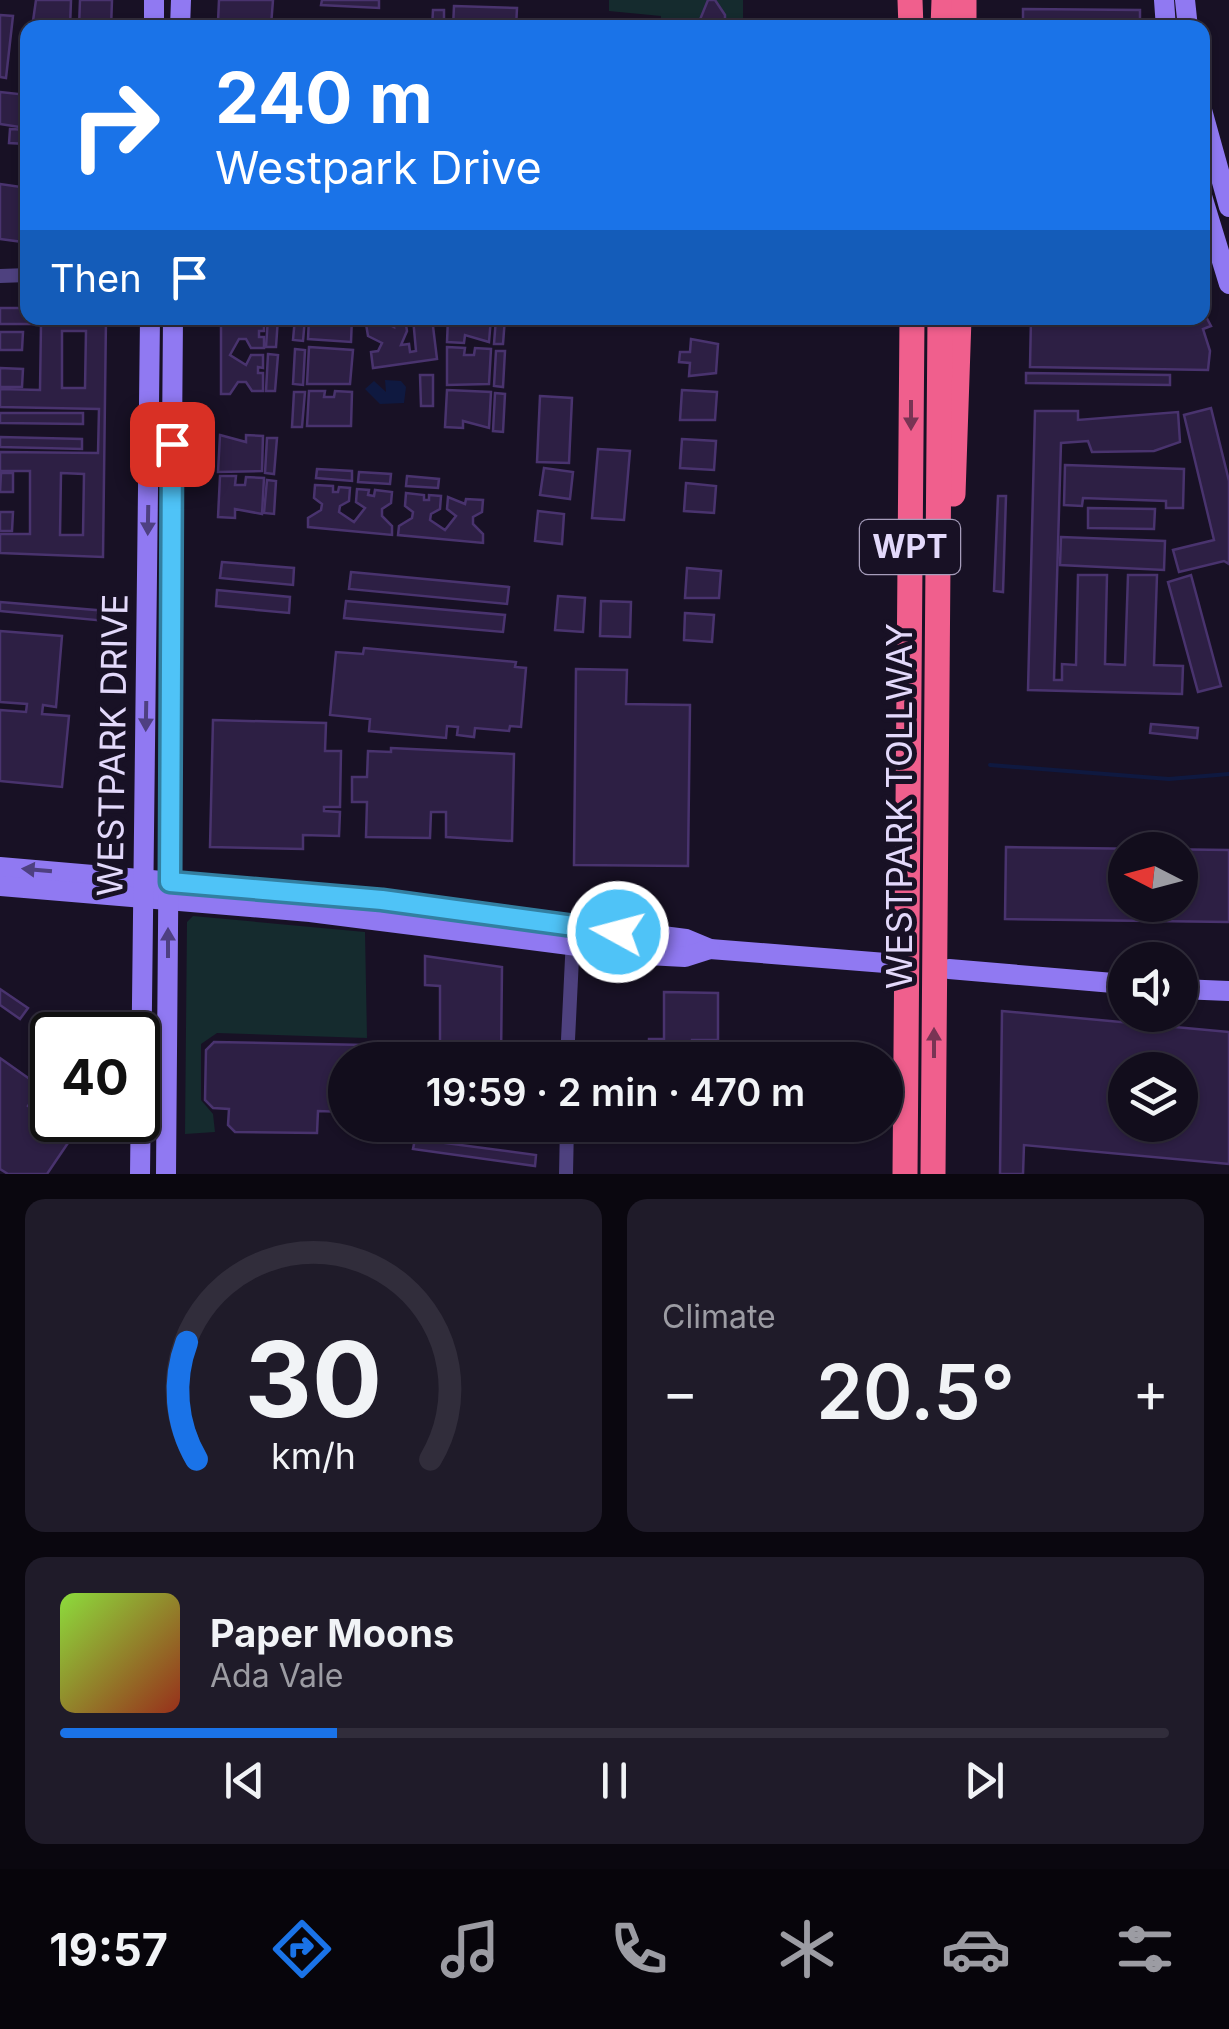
<!DOCTYPE html>
<html lang="en">
<head>
<meta charset="utf-8">
<style>
  :root { --surface:#120d1c; --page:#1f1b29; --text:#f1f3f6; --muted:#9c9ca3; --line:#312d3b; --accent:#1a73e8 }
  body { margin:0; font-family:Inter,sans-serif; background:var(--page); color:var(--text); height:100vh; display:flex; flex-direction:column; font-size:38px; white-space:nowrap }
  * { box-sizing:border-box; margin:0 }
  p { font-size:32px; color:var(--muted) }
  .icon { flex:none; width:55px; height:55px; fill:none; stroke:currentColor; stroke-width:2; stroke-linecap:round; stroke-linejoin:round }
  .map { position:relative; height:1174px; overflow:hidden }
  .panel { display:flex; flex-direction:column; gap:25px; padding:25px; background:#0a070f; flex:1 }
  .panel>* { flex:none }
  .banner { position:absolute; left:20px; top:20px; width:1190px; height:305px; border-radius:20px; box-shadow:0 2px 8px #0004,0 0 0 2px var(--line); background:#1a73e8; color:#fff; overflow:hidden }
  .needle { width:65px; rotate:276deg }
  .controls { position:absolute; left:1108px; top:832px; display:grid; gap:20px }
  .controls a { display:grid; place-items:center; width:90px; height:90px; border-radius:50%; background:var(--surface); box-shadow:0 2px 8px #0004,0 0 0 2px var(--line); font-size:50px }
  .speed { position:absolute; left:30px; top:1012px; display:flex; gap:20px; font-size:50px; font-weight:700; text-align:center }
  .speed>* { display:grid; place-content:center; width:130px; height:130px; border-radius:50%; background:var(--surface); box-shadow:0 2px 8px #0004,0 0 0 2px var(--line); line-height:1 }
  .speed .limit { border:5px solid #111; border-radius:15px; background:#fff; color:#111 }
  .pin { position:absolute; display:grid; place-items:center; width:85px; height:85px; color:#fff; margin:-42px; border-radius:20px; box-shadow:0 5px 15px #0006 }
  .me { position:absolute; width:110px; margin:-55px; rotate:277deg; stroke-linejoin:round; filter:drop-shadow(0 0 8px #0008) }
  .turn { display:flex; align-items:center; gap:35px; height:210px; padding:0 30px; font-size:45px }
  .turn .icon { width:130px; height:130px; stroke-width:2.5 }
  .turn b { display:block; font-size:70px; line-height:85px }
  .then { display:flex; align-items:center; height:95px; padding:0 30px; background:#0003; gap:20px; font-size:38px }
  .big { font-size:75px; font-weight:600; line-height:1.1 }
  .panel .tile { flex:1; display:flex; flex-direction:column; justify-content:center; gap:15px; min-width:0; padding:0 35px; border-radius:20px; background:var(--page) }
  .panel .dial { align-items:center; gap:0 }
  .dial svg { height:260px; overflow:visible; fill:none; stroke:var(--line); stroke-width:7; stroke-linecap:round; text-anchor:middle }
  .dial text { fill:var(--text); stroke:none }
  .song { display:flex; align-items:center; gap:30px }
  .cover { width:120px; height:120px; border-radius:15px; background:linear-gradient(135deg,hsl(90 70% 55%),hsl(10 70% 35%)) }
  .played { height:10px; border-radius:5px; background:linear-gradient(90deg,var(--accent) 25%,var(--line) 25%) }
  .keys { display:flex; justify-content:space-around; direction:ltr }
  .heat { display:flex; justify-content:space-between; align-items:center; font-size:55px; direction:ltr }
  .panel .tiles { flex:1; display:grid; gap:25px; grid-template-columns:1fr 1fr }
  .tile:last-child { grid-column:span 2 }
  .trip { position:absolute; left:328px; top:1042px; width:575px; height:100px; border-radius:50px; background:var(--surface); box-shadow:0 2px 8px #0004,0 0 0 2px var(--line); font-weight:600; line-height:100px; text-align:center }
  .tabs { display:flex; height:160px; justify-content:space-around; align-items:center; background:#07050b; color:var(--muted) }
  .tabs .icon { width:70px; height:70px }
  .tabs .active { color:var(--accent) }
  .tabs b { font-size:45px; color:var(--text) }
  .map>svg:first-child { display:block }
  .green { fill:#152b2e }
  .water { fill:#0f1940 }
  .lines { fill:none; stroke-linecap:round; stroke-linejoin:round }
  .stream { stroke:#0f1940; stroke-width:4 }
  .building { fill:#2d1f44; stroke:#49336e; stroke-width:2.5; fill-rule:evenodd }
  .street { stroke:#4e417f; stroke-width:14 }
  .secondary { stroke:#9079f2; stroke-width:20 }
  .highway { stroke:#f05f8d; stroke-width:25 }
  .oneway { fill:#793454 }
  .oneway2 { fill:#4e4081 }
  .route-casing { stroke:#337fa1; stroke-width:25 }
  .route { stroke:#4fc3f7; stroke-width:18 }
  .labels { text-anchor:middle; stroke-width:10; stroke-linejoin:round; paint-order:stroke }
  .shield { fill:#181125; stroke:#a69dbb; stroke-width:2.5 }
  .shield-label { font-size:32px; font-weight:bold; fill:#e3d9fb }
  .street-label { font-size:35px; fill:#e3d9fb; stroke:#181125 }
</style>
</head>
<body>
<div class="map">
<svg width="1229" height="1174" viewBox="0 0 1229 1174">
  <rect width="100%" height="100%" fill="#181125"/>
  <g class="green">
    <path d="M609 0H743V27H661V16L609 11Z"/>
    <path d="M193 916 365 932 367 1038 217 1033 201 1044V1100L213 1114 215 1132 185 1134 187 922Z"/>
  </g>
  <path class="water" d="M385 380 401 381 406 387 404 403 380 404 365 389 374 381 386 392Z"/>
  <g class="lines">
    <path class="stream" d="M990 765 1169 779 1229 774"/>
  </g>
  <g class="building">
    <path d="M36 0H71L70 28H32Z"/>
    <path d="M80 0H112L111 28H79Z"/>
    <path d="M219 0H273L271 26 218 22Z"/>
    <path d="M322 0H379V8L321 5Z"/>
    <path d="M708 0H715L725 15V28L699 22Z"/>
    <path d="M454 6 517 8 516 28H453Z"/>
    <path d="M1023 9 1140 10V28H1023Z"/>
    <path d="M433 10H444V28H432Z"/>
    <path d="M0 15 13 16 6 78 0 77Z"/>
    <path d="M0 92 28 95 26 128 0 124Z"/>
    <path d="M10 129 28 130V172L24 171 26 144 9 143Z"/>
    <path d="M0 184 28 188 23 242 0 239Z"/>
    <path d="M0 308H28V318H106L103 557 0 553V534H30V471H0V452L98 453 99 409 0 407V389L40 390 41 324H0ZM62 331H86L85 388H62ZM61 473 84 474 83 535H60Z"/>
    <path d="M1203 311 1211 326 1203 329 1210 351 1208 370 1030 367 1031 318H1202Z"/>
    <path d="M221 318 246 321 247 318H264V331H259V337H264V348H251L246 339H239L230 355 246 365 251 355H263V368L258 367V373H263V391H252L246 382H238L230 394H221Z"/>
    <path d="M268 318H278L276 347H266Z"/>
    <path d="M295 318H305L303 341 293 340Z"/>
    <path d="M309 318H352L351 342 308 339Z"/>
    <path d="M413 318H432L437 359 373 368 371 352 378 351 382 343 368 336 366 324 384 322 394 327 393 320 405 319 407 331 401 345 409 344 410 352 416 351Z"/>
    <path d="M448 318H491L489 342 465 335 464 343 447 342Z"/>
    <path d="M496 318H505L503 344H494Z"/>
    <path d="M0 332H23L22 350H0Z"/>
    <path d="M691 339 718 344 716 373 689 376 690 363 679 362 680 352H690Z"/>
    <path d="M309 347 353 350 350 384H307Z"/>
    <path d="M447 347 465 348 464 355H474L475 348 491 349 489 384 447 385Z"/>
    <path d="M295 349 305 350 303 385 293 384Z"/>
    <path d="M496 351H505L503 387 494 386Z"/>
    <path d="M268 354 278 355 275 391H266Z"/>
    <path d="M0 368 23 369 22 387H0Z"/>
    <path d="M1026 373 1170 375V385L1026 383Z"/>
    <path d="M420 375H433V406H421Z"/>
    <path d="M447 390 491 392 489 428 463 421V428L445 427Z"/>
    <path d="M682 390 717 392 715 420H680Z"/>
    <path d="M309 391H325L324 397H334L335 391 352 392 351 426H307Z"/>
    <path d="M294 392H305L302 427H292Z"/>
    <path d="M495 393 505 394 503 432 493 431Z"/>
    <path d="M540 396 572 398 569 463 537 462Z"/>
    <path d="M1211 408 1229 481V564L1224 561 1179 572 1173 550 1214 540 1184 415Z"/>
    <path d="M1035 411H1078V420L1178 412 1180 442 1154 451 1092 452 1088 441 1061 443 1054 680H1062V664L1076 665 1078 575H1107L1105 664 1125 665 1128 575H1157L1154 665 1183 666 1182 694 1028 690Z"/>
    <path d="M0 413H83V424L0 423Z"/>
    <path d="M220 435 246 442V435L263 436 262 471 218 472Z"/>
    <path d="M0 437 82 439V449L0 447Z"/>
    <path d="M267 438H277L274 474 265 473Z"/>
    <path d="M682 439 716 441 714 470 680 468Z"/>
    <path d="M598 449 630 451 624 520 592 518Z"/>
    <path d="M1065 465 1184 469 1183 508H1166V501L1083 498 1082 506 1064 505Z"/>
    <path d="M544 468 573 472 570 499 540 495Z"/>
    <path d="M317 469 352 471V481L316 478Z"/>
    <path d="M359 472 391 474 390 484 358 482Z"/>
    <path d="M1 473H13V492H0Z"/>
    <path d="M220 476H236L235 485H245L246 477 264 478 262 514 235 509V518L218 517Z"/>
    <path d="M407 476 439 479 438 488 406 486Z"/>
    <path d="M267 480 276 481 274 514 264 513Z"/>
    <path d="M686 483 716 486 714 513 684 511Z"/>
    <path d="M315 485 333 486V492H338L339 487 350 488 349 501 340 506 339 512 354 522 365 508 356 502 357 489 369 490 368 495 374 496 375 490 392 492 391 503 382 509V516L392 526V535L308 527V518L321 510 322 504 314 498Z"/>
    <path d="M406 493 424 495V500H429V495L441 496 440 509 431 514 430 520 445 530 456 516 447 509 448 497 465 504 466 499 483 500 482 512 473 517V524L483 534V543L398 535 399 526 412 518 413 512 405 506Z"/>
    <path d="M998 496H1006L1003 592 994 591Z"/>
    <path d="M1088 508 1155 509 1154 529 1088 528Z"/>
    <path d="M538 511 564 514 562 544 535 541Z"/>
    <path d="M0 512H13L12 531H0Z"/>
    <path d="M1061 537 1165 541 1164 570 1060 565Z"/>
    <path d="M222 562 294 568 293 585 220 578Z"/>
    <path d="M687 568 721 571 719 598H685Z"/>
    <path d="M351 572 509 587 507 604 349 589Z"/>
    <path d="M1191 575 1221 686 1198 692 1168 582Z"/>
    <path d="M217 590 290 597 289 613 216 606Z"/>
    <path d="M558 596 585 598 583 632 555 630Z"/>
    <path d="M346 601 505 615 503 632 344 618Z"/>
    <path d="M601 601 631 602 630 637 600 636Z"/>
    <path d="M0 602 107 611 106 621 0 611Z"/>
    <path d="M685 613 714 615 712 642 684 640Z"/>
    <path d="M0 631 62 636 56 707 43 705 42 714 69 716 62 787 0 781V710L26 712 27 704 0 702Z"/>
    <path d="M364 648 516 662 515 667 526 668 521 727 510 726 509 731 475 728 474 737 457 735 458 727 447 726 446 738 369 731 370 719 330 715 336 652 363 654Z"/>
    <path d="M576 669 627 670 626 704 690 705 688 866 574 865Z"/>
    <path d="M213 720 326 723 325 751H341L340 807H324V811L340 812 339 836 303 835V849L210 847Z"/>
    <path d="M1151 724 1198 728 1197 738 1150 733Z"/>
    <path d="M391 748 514 754 512 841 446 837V812H431L430 838 366 837 367 802H352V777H367L368 751 391 752Z"/>
    <path d="M1006 847 1229 850V922L1005 919ZM1125 850H1180V905H1125Z"/>
    <path d="M425 956 502 967 501 1060H440V986L425 985Z"/>
    <path d="M0 989 28 1008 20 1019 0 1005Z"/>
    <path d="M664 992 718 993V1040H692L691 1060H603V1054H648L649 1039H664Z"/>
    <path d="M1002 1011 1229 1032V1164L1024 1145 1023 1174H1000ZM1125 1070H1180V1125H1125Z"/>
    <path d="M214 1042 366 1045 365 1060H345V1112L318 1111 317 1133 235 1132 228 1125 229 1109 213 1108 205 1100 206 1050Z"/>
    <path d="M0 1058 41 1087 28 1106 72 1137 47 1174H8L0 1169Z"/>
    <path d="M415 1139 536 1155 535 1166 413 1149Z"/>
  </g>
  <g class="lines">
    <g class="street">
      <path d="M0 276 28 275"/>
      <path d="M567 1060 573 938"/>
      <path d="M566 1174 567 1125"/>
    </g>
    <g class="secondary">
      <path d="M1164 0 1166 28"/>
      <path d="M1185 0 1188 28"/>
      <path d="M154 28V0"/>
      <path d="M180 28 181 0"/>
      <path d="M1202 110 1229 207"/>
      <path d="M1202 196 1229 284"/>
      <path d="M0 867 382 900 686 939 710 949 898 964"/>
      <path d="M0 886 310 912 647 955 685 957 710 949"/>
      <path d="M949 969 1125 984"/>
      <path d="M1180 989 1229 991"/>
      <path d="M140 1174 150 318"/>
      <path d="M166 1174 173 318"/>
    </g>
    <g class="highway">
      <path d="M910 0 911 28"/>
      <path d="M943 28 944 0"/>
      <path d="M964 28V0"/>
      <path d="M953 494 959 318"/>
      <path d="M905 1174 912 318"/>
      <path d="M933 1174 940 318"/>
    </g>
  </g>
  <defs><path id="oneway-solid" d="M-6-.8H1V-3.2L6.5 0L1 3.2V.8H-6Z" transform="scale(2.5)"/></defs>
  <g class="oneway">
    <use href="#oneway-solid" transform="translate(911 415) rotate(90)"/>
    <use href="#oneway-solid" transform="translate(934 1043) rotate(-90)"/>
  </g>
  <g class="oneway2">
    <use href="#oneway-solid" transform="translate(148 520) rotate(91)"/>
    <use href="#oneway-solid" transform="translate(146 716) rotate(91)"/>
    <use href="#oneway-solid" transform="translate(37 870) rotate(-175)"/>
    <use href="#oneway-solid" transform="translate(168 943) rotate(-90)"/>
  </g>
  <g class="lines">
    <g class="route-casing">
      <path id="route" d="M172 444 170 882 382 900 618 932"/>
    </g>
    <use href="#route" class="route"/>
  </g>
  <g class="labels">
    <rect class="shield" x="860" y="520" width="100" height="54" rx="8"/>
    <g class="shield-label">
      <text x="910" y="558">WPT</text>
    </g>
    <g class="street-label">
      <text transform="translate(113 745) rotate(-89)" y="12">WESTPARK DRIVE</text>
      <text transform="translate(900 806) rotate(-90)" y="12">WESTPARK TOLLWAY</text>
    </g>
  </g>
</svg>
<div class="controls">
<a><svg class="needle" viewBox="-14 -14 28 28"><path d="M0-13l5 13h-10z" fill="#e53935"/><path d="M0 13l5-13h-10z" fill="#9c9ca3"/></svg></a>
<a><svg class="icon" aria-label="sound" viewBox="0 0 24 24"><path d="M4 9h4l5-4v14l-5-4H4zM17 9q2 3 0 6"/></svg></a>
<a><svg class="icon" aria-label="layers" viewBox="0 0 24 24"><path d="M12 4l9 5-9 5-9-5zM3 14l9 5 9-5"/></svg></a>
</div>
<div class="speed"><div class="limit">40</div></div>
<div class="pin" style="left:172px;top:444px;background:#d93025"><svg class="icon" aria-label="arrive" viewBox="0 0 24 24"><path d="M6 21V4h12l-3 4 3 4H6"/></svg></div>
<svg class="me" style="left:618px;top:932px" viewBox="-20 -20 40 40"><circle r="17" fill="#4fc3f7" stroke="#fff" stroke-width="3"/><path d="M0-11L8 9 0 5-8 9z" fill="#fff"/></svg>
<div class="trip">19:59 · 2 min · 470 m</div>
<div class="banner">
<div class="turn"><svg class="icon" aria-label="right" viewBox="0 0 24 24"><path d="M7 20v-9h11M14 6l5 5-5 5"/></svg><div><b>240 m</b>Westpark Drive</div></div>
<div class="then">Then<svg class="icon" aria-label="arrive" viewBox="0 0 24 24"><path d="M6 21V4h12l-3 4 3 4H6"/></svg></div>
</div>
</div>
<section class="panel">
<div class="tiles">
<div class="tile dial"><svg viewBox="0 0 100 80">
<path d="M14 69A42 42 0 1 1 86 69"/>
<path d="M14 69A42 42 0 0 1 11 33" stroke="#1a73e8"/>
<text x="50" y="56" font-size="32" font-weight="700">30</text>
<text x="50" y="72" font-size="11">km/h</text>
</svg></div>
<div class="tile"><p>Climate</p>
<div class="heat"><a>−</a><b class="big">20.5°</b><a>+</a></div>
</div>
<div class="tile">
<div class="song"><i class="cover"></i><div><b>Paper Moons</b><p>Ada Vale</p></div></div>
<div class="played"></div>
<div class="keys"><svg class="icon" aria-label="previous" viewBox="0 0 24 24"><path d="M18 5L8 12l10 7zM5 5v14"/></svg><svg class="icon" aria-label="pause" viewBox="0 0 24 24"><path d="M8 5v14M16 5v14"/></svg><svg class="icon" aria-label="next" viewBox="0 0 24 24"><path d="M6 5l10 7-10 7zM19 5v14"/></svg></div>
</div>
</div>
</section>
<nav class="tabs">
<b>19:57</b>
<svg class="icon active" aria-label="directions" viewBox="0 0 24 24"><path d="M12 3l9 9-9 9-9-9zM9 14v-3h6M13 9l2 2-2 2"/></svg>
<svg class="icon" aria-label="music" viewBox="0 0 24 24"><path d="M9 18V5l10-2v13"/><circle cx="6" cy="18" r="3"/><circle cx="16" cy="16" r="3"/></svg>
<svg class="icon" aria-label="phone" viewBox="0 0 24 24"><path d="M5 4h4l2 5-3 2q2 4 5 5l2-3 5 2v4C11 20 4 13 5 4z"/></svg>
<svg class="icon" aria-label="climate" viewBox="0 0 24 24"><path d="M12 3v18M4 7l16 10M4 17L20 7"/></svg>
<svg class="icon" aria-label="car" viewBox="0 0 24 24"><path d="M5 17H2v-5l4-1 3-4h7l3 4 3 1v5h-3M9 17h6M6 11h13"/><circle cx="7" cy="17" r="2"/><circle cx="17" cy="17" r="2"/></svg>
<svg class="icon" aria-label="filters" viewBox="0 0 24 24"><path d="M4 7h16M4 17h16"/><circle cx="9" cy="7" r="2"/><circle cx="15" cy="17" r="2"/></svg>
</nav>
</body>
</html>
